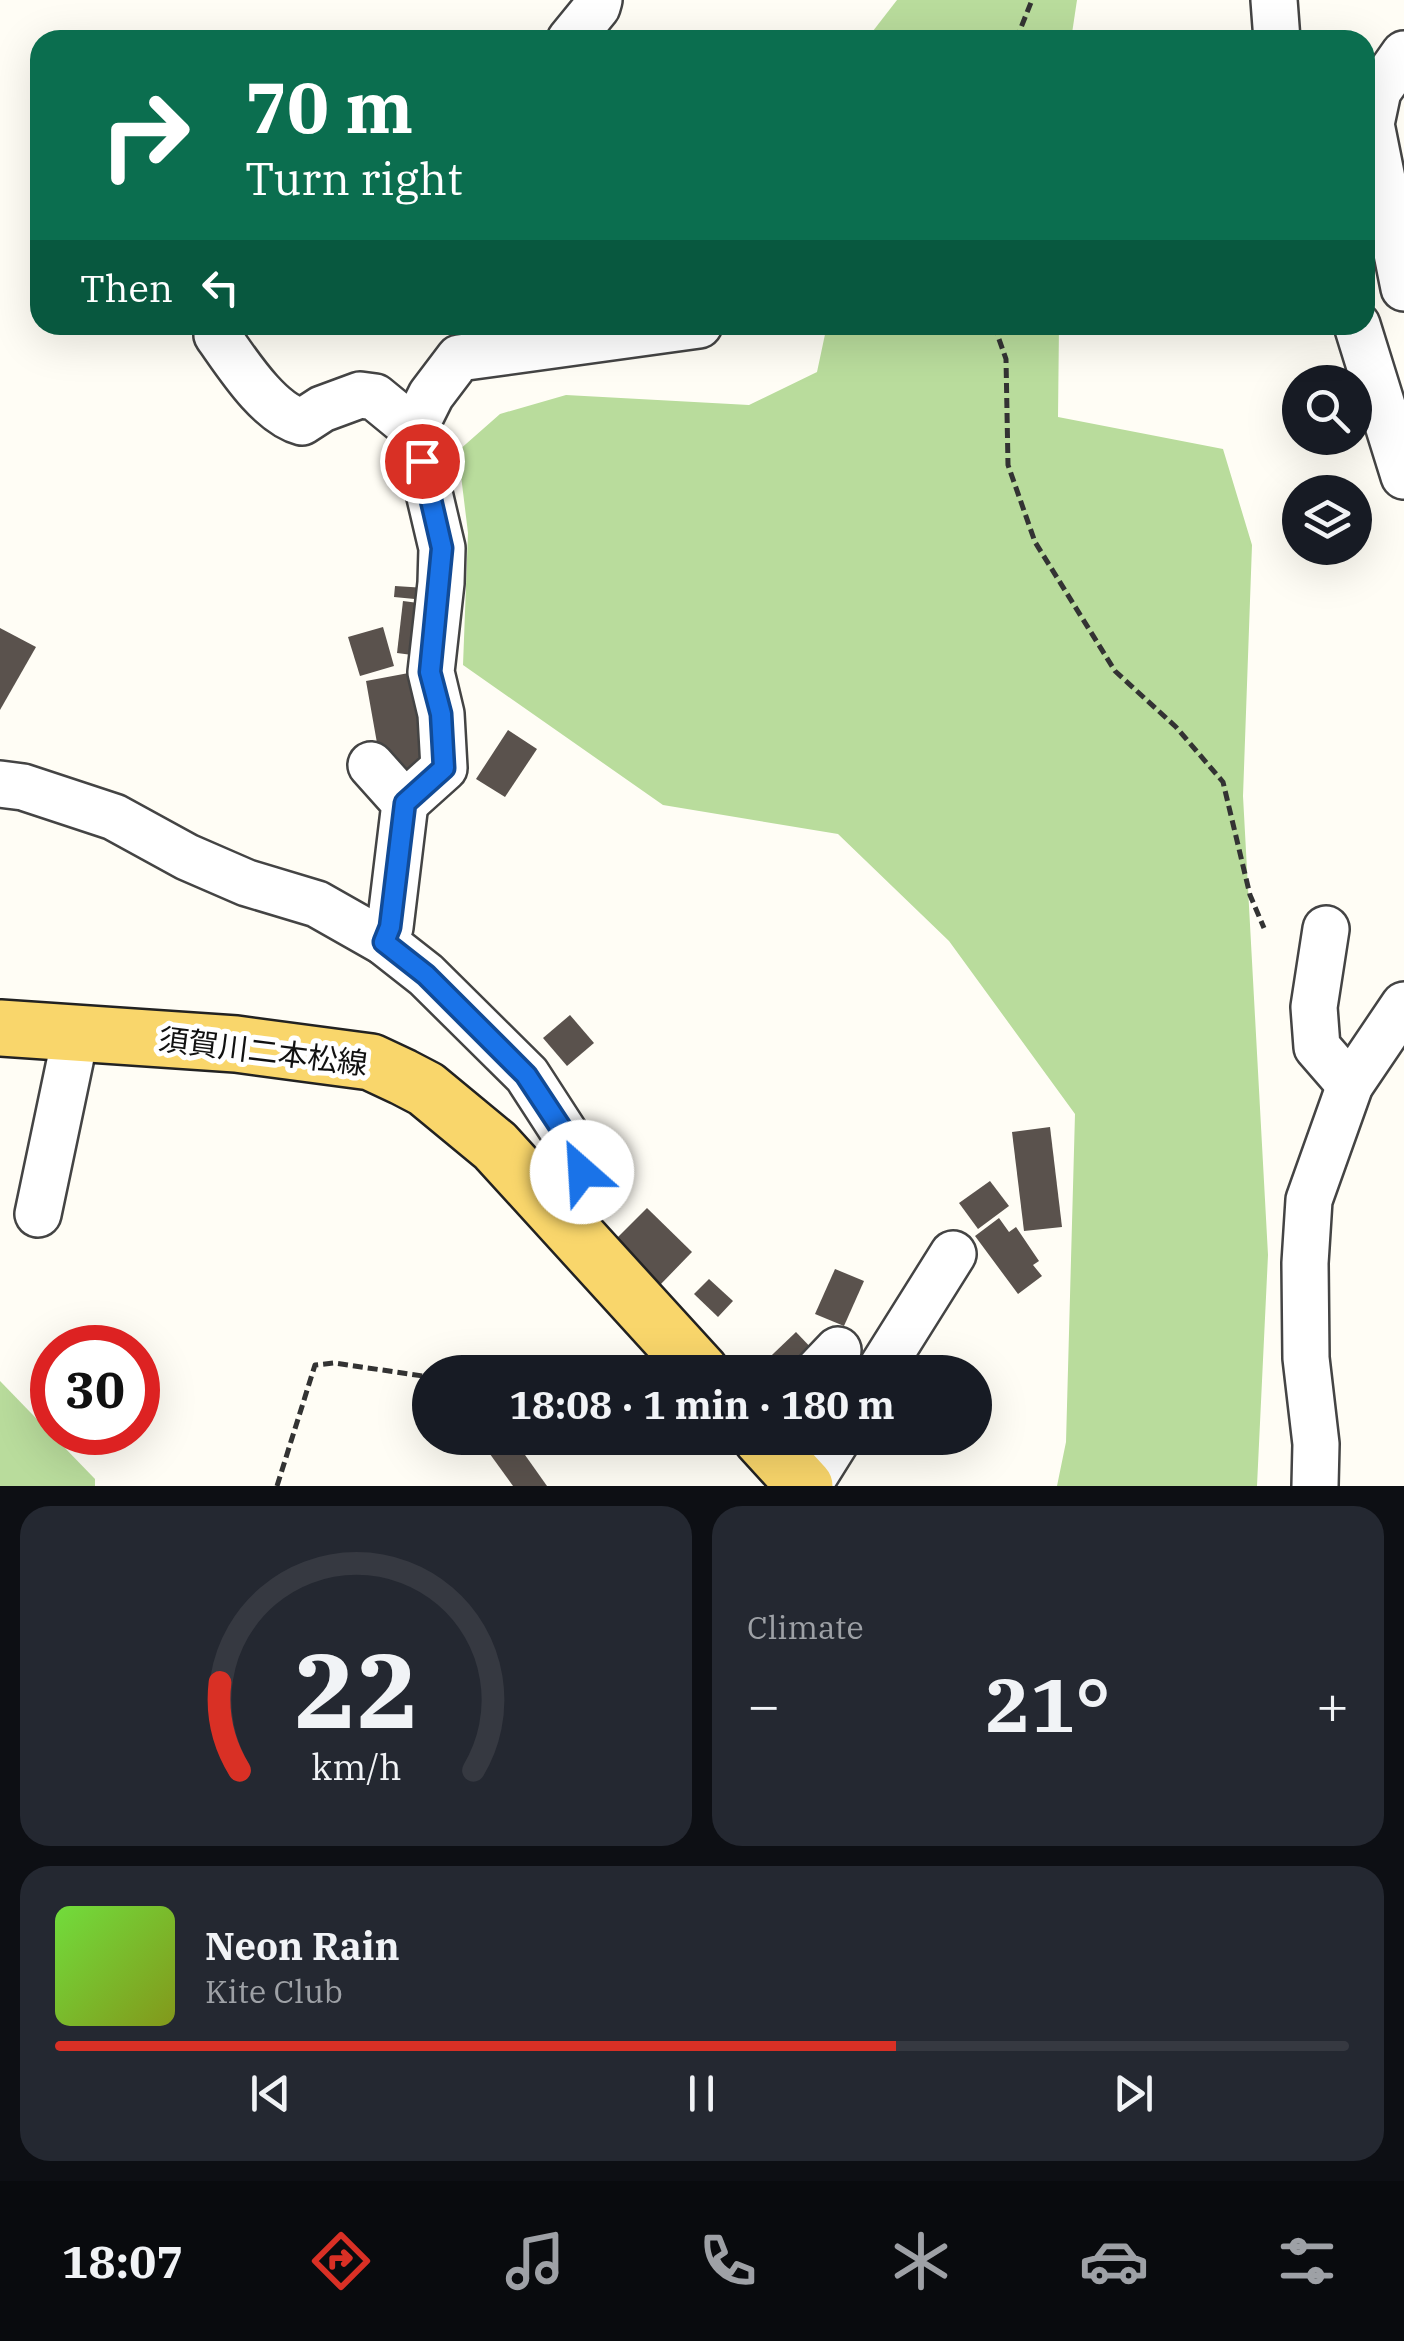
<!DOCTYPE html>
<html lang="en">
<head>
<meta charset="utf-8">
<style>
  :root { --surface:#171b24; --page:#242831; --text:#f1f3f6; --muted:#9ea1a6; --line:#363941; --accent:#d93025 }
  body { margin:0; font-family:"IBM Plex Serif","Noto Sans JP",serif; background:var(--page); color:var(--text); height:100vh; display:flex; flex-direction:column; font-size:38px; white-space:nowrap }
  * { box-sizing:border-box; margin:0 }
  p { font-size:32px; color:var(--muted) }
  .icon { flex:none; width:55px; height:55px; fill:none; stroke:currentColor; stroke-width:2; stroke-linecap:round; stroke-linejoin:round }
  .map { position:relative; height:1486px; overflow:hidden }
  .side { display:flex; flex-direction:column; gap:20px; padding:20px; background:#0d0f14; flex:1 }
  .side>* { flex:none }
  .guide { position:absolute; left:30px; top:30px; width:1345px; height:305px; border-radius:30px; box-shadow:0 10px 40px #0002; background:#0b6e4f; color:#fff; overflow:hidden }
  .buttons { position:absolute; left:1282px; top:365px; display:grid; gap:20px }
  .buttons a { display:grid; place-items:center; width:90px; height:90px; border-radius:50%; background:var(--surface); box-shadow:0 10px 40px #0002; font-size:50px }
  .speed { position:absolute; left:30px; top:1325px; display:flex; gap:20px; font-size:50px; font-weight:700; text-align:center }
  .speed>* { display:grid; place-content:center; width:130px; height:130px; border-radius:50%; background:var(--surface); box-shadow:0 10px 40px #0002; line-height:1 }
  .speed .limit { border:15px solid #d22; background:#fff; color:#111 }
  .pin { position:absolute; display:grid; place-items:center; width:85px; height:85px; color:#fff; margin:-42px; border:5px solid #fff; border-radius:50%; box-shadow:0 2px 10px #0007 }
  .me { position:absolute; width:110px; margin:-55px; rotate:334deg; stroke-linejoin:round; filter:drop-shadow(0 0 8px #0008) }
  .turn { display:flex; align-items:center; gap:35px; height:210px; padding:0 50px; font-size:45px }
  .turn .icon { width:130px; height:130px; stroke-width:2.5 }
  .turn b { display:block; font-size:70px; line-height:85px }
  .then { display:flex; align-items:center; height:95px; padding:0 50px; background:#0003; gap:20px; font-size:38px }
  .big { font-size:75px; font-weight:800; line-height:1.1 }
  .side .card { flex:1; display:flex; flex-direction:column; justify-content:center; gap:15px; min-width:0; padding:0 35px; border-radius:30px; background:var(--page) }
  .side .dial { align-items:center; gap:0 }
  .dial svg { height:260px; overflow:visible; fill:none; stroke:var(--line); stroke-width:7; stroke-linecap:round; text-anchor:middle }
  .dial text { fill:var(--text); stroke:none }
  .song { display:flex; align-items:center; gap:30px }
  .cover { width:120px; height:120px; border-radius:15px; background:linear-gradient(135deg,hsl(100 70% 55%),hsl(70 70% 35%)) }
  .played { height:10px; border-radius:5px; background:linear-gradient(90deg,var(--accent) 65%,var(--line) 65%) }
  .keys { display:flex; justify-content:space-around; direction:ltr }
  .heat { display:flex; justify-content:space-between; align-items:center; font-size:55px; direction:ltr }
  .side .tiles { flex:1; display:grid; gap:20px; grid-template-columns:1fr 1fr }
  .card:last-child { grid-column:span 2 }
  .trip { position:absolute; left:412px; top:1355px; width:580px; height:100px; border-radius:50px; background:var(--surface); box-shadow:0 10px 40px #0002; font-weight:800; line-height:100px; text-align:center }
  .tabs { display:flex; height:160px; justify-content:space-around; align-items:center; background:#090b0e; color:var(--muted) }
  .tabs .icon { width:70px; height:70px }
  .tabs .active { color:var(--accent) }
  .tabs b { font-size:45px; color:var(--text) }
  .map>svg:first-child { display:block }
  .forest { fill:#b9dc9c }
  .building { fill:#5a524d }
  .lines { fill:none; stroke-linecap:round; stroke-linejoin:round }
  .minor-casing { stroke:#444; stroke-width:50 }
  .major-casing { stroke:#222; stroke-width:60 }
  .path { stroke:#333; stroke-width:5; stroke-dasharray:10 5; stroke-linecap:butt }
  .minor { stroke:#fff; stroke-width:45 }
  .major { stroke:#f9d66b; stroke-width:55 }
  .route-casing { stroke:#114b97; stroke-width:25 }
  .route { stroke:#1a73e8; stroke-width:18 }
  .labels { text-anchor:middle; stroke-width:10; stroke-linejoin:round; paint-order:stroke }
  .street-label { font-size:30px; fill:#111; stroke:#fff }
</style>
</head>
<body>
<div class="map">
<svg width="1404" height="1486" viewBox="0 0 1404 1486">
  <rect width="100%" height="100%" fill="#fffdf5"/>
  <g class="forest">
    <path d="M897 0H1077L1071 40H866Z"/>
    <path d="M827 325H1059L1058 417 1223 449 1252 545 1243 796 1268 1255 1257 1486H1057L1066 1442 1075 1114 949 941 838 834 663 805 463 665 468 533 458 451 500 414 566 395 749 405 817 372Z"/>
    <path d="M0 1381 95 1479V1486H0Z"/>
  </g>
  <g class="building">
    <path d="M395 586 426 588 425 600 394 597Z"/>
    <path d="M403 601 426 604 420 656 397 653Z"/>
    <path d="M383 627 394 666 360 676 348 637Z"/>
    <path d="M0 628 36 647 0 710Z"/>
    <path d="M414 672 435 766 398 774 395 757 380 760 366 681Z"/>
    <path d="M508 730 537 749 505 797 476 779Z"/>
    <path d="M570 1015 594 1043 567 1066 543 1038Z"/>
    <path d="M1050 1127 1062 1227 1024 1231 1012 1132Z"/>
    <path d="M990 1181 1009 1206 978 1229 959 1203Z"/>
    <path d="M647 1208 692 1252 660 1285 614 1241Z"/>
    <path d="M999 1218 1009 1232 1016 1227 1039 1261 1033 1265 1042 1276 1018 1294 975 1236Z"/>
    <path d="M835 1269 864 1281 844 1326 815 1314Z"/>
    <path d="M709 1279 733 1301 718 1317 694 1294Z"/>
    <path d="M796 1332 816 1353 796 1372H754Z"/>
    <path d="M504 1438H513L547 1486H513L487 1450Z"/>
  </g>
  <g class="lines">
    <g class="minor-casing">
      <g id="minor">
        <path d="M1274 0 1277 40"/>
        <path d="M570 40 597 7 599 0"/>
        <path d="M1404 54 1378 91 1371 124 1404 288"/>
        <path d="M1357 325 1404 476"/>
        <path d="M217 335C237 363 268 413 302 422L322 409 360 395 375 397 414 429 442 548 441 583 431 672 441 714 444 768 405 803"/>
        <path d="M414 429 431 395 459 358 699 325"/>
        <path d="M371 765 405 803 390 927 384 942"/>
        <path d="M0 784 23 787 114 817 187 857 247 883 317 904 384 942 426 975 527 1075 582 1160C581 1181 567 1194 553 1208"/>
        <path d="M1326 929 1314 1007 1317 1047 1350 1085"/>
        <path d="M38 1214 76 1033"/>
        <path d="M817 1372 838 1350"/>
        <path d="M879 1372 953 1254"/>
        <path d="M808 1486 838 1438"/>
        <path d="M1315 1486 1316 1444 1306 1358 1305 1263 1309 1200 1350 1085 1404 1005"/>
      </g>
    </g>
    <g class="major-casing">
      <g id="major">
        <path d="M0 1028 236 1044 371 1062 403 1077 426 1089 495 1146 701 1372"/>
        <path d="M761 1438 805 1486"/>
      </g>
    </g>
    <g class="path">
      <path d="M945 40 948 37 953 40"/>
      <path d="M1016 40 1032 0"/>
      <path d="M994 325 1006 359 1008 465 1035 542 1115 671 1176 727 1223 782 1250 895 1264 928"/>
      <path d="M277 1486 315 1365 334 1363 430 1377"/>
    </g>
    <use href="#minor" class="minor"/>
    <use href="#major" class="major"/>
  </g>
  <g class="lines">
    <g class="route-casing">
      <path id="route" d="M422 461 442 548 430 672 441 714 444 768 405 803 390 927 384 942 426 975 526 1075 582 1160V1172"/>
    </g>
    <use href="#route" class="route"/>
  </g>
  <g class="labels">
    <g class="street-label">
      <text transform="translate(263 1052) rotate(7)" y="10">須賀川二本松線</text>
    </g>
  </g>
</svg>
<div class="buttons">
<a><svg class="icon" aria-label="search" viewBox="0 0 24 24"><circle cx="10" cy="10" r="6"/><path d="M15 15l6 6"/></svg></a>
<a><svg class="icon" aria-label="layers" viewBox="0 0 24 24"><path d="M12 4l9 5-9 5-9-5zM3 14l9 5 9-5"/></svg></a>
</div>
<div class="speed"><div class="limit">30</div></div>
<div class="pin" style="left:422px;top:461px;background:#d93025"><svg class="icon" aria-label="arrive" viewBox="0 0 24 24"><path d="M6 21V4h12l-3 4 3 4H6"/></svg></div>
<svg class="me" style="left:582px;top:1172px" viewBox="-20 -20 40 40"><circle r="19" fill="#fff"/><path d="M0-13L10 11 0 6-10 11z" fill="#1a73e8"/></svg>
<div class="trip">18:08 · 1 min · 180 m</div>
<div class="guide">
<div class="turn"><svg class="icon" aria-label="right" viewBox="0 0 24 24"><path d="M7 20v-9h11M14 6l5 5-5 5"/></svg><div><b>70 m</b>Turn right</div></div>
<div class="then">Then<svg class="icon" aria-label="left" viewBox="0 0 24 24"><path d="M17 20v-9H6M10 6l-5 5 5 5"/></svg></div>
</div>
</div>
<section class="side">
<div class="tiles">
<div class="card dial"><svg viewBox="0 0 100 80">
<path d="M14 69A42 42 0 1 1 86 69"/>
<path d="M14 69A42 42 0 0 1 8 42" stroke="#d93025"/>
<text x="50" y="56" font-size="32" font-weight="700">22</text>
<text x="50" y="72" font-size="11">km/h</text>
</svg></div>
<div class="card"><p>Climate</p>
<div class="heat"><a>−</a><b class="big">21°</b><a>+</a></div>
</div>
<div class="card">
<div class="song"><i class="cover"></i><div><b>Neon Rain</b><p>Kite Club</p></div></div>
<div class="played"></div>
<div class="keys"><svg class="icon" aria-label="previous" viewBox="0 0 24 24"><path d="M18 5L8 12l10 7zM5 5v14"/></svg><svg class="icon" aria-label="pause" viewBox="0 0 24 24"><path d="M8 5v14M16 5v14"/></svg><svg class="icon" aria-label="next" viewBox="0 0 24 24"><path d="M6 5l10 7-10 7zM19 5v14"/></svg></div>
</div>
</div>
</section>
<nav class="tabs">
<b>18:07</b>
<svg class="icon active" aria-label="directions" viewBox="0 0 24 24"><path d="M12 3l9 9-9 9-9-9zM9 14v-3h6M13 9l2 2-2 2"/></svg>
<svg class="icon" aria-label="music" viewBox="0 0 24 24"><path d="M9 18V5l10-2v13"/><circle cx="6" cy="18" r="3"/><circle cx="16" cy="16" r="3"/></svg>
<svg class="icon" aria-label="phone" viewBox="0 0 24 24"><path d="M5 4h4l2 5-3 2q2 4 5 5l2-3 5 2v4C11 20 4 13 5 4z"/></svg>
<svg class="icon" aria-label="climate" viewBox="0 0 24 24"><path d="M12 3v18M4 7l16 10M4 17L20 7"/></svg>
<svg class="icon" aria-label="car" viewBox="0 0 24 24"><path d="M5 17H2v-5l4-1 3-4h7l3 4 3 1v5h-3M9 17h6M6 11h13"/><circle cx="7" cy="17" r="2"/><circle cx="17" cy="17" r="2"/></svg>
<svg class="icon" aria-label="filters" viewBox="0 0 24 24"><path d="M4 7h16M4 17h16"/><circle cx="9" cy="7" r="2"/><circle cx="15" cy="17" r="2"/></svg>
</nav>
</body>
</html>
